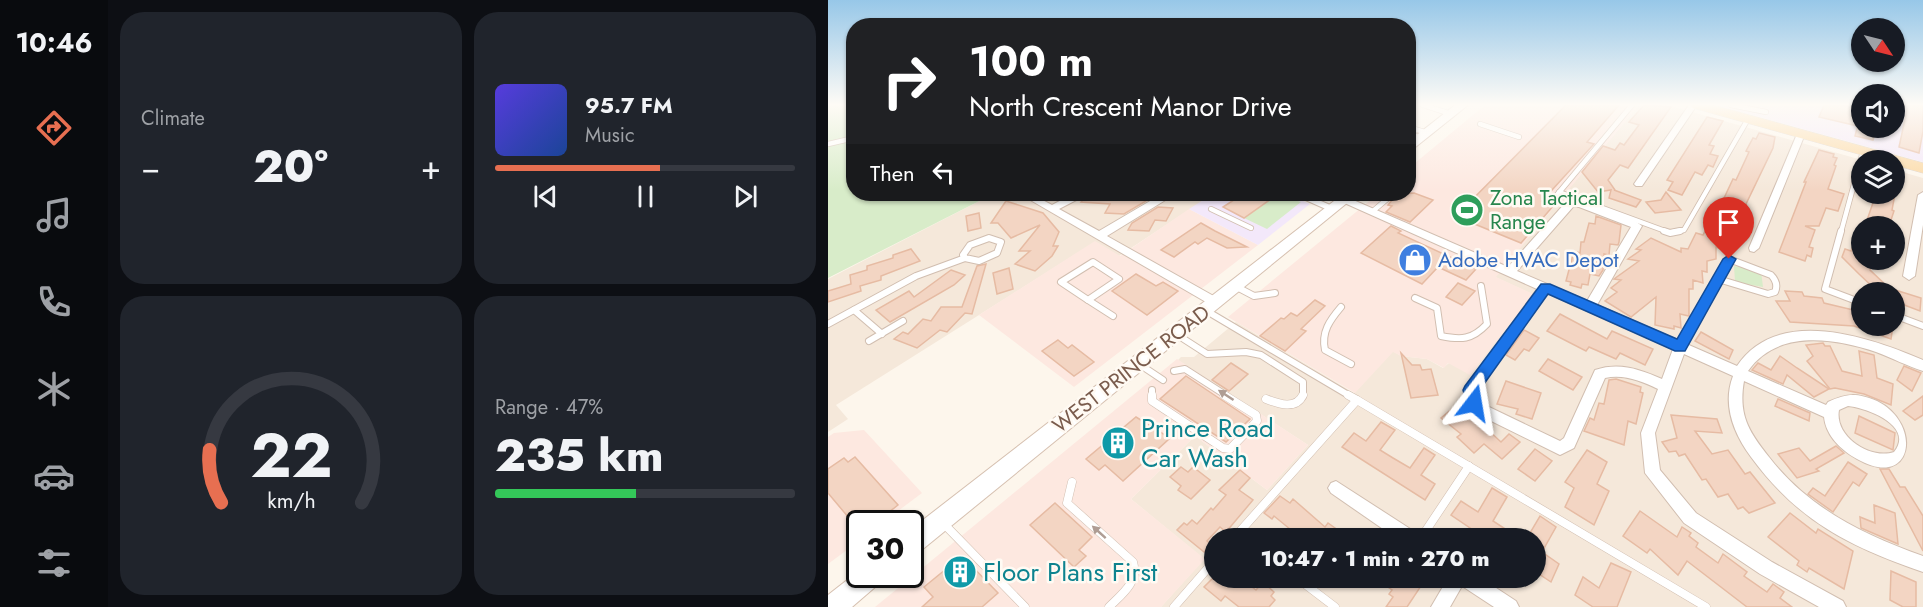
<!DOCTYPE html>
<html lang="en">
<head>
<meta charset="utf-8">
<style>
  :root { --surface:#171b24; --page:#20242c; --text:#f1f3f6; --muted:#9ea1a6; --line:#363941; --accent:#e76f51 }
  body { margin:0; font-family:Jost,sans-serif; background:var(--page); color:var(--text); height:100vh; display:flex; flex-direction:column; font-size:22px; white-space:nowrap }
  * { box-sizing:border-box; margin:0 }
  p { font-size:20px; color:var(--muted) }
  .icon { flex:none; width:33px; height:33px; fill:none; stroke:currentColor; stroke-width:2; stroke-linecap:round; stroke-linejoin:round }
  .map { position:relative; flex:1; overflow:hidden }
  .side { display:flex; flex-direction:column; gap:12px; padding:12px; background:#0d0f14; width:720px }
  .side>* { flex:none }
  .hud { position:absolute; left:18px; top:18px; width:570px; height:183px; border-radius:24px; box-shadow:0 2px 4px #0004; background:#202124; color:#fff; overflow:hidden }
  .needle { width:39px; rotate:125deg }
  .tools { position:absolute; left:1023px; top:18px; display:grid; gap:12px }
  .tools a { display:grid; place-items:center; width:54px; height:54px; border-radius:50%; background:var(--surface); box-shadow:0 2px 4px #0004; font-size:30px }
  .speed { position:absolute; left:18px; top:510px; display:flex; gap:12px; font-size:30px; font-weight:700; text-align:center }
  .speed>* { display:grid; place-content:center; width:78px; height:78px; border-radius:50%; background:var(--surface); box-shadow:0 2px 4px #0004; line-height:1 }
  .speed .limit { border:3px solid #111; border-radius:9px; background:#fff; color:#111 }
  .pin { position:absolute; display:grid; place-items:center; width:51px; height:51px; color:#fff; margin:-62px -26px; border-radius:50% 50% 50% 0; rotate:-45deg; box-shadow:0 0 6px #0007 }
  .pin .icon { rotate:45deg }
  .me { position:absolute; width:66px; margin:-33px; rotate:14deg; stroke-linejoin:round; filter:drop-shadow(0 0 4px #0008) }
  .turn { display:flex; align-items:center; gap:21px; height:126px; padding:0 24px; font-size:27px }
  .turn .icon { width:78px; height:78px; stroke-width:2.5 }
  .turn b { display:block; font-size:42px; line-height:51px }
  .then { display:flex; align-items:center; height:57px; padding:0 24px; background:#0003; gap:12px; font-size:22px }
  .big { font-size:45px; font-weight:800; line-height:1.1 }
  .side .card { flex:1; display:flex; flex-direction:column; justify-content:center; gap:9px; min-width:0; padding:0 21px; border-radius:24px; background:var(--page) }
  .side .dial { align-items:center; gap:0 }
  .dial svg { height:156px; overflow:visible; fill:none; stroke:var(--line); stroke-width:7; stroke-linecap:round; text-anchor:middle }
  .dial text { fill:var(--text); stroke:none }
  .song { display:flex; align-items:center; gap:18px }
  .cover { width:72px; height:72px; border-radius:9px; background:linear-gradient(135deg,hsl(250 70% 55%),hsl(220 70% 35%)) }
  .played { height:6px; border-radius:3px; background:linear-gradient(90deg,var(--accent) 55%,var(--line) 55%) }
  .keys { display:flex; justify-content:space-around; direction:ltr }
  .heat { display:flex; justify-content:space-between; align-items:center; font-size:33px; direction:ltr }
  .charge { height:9px; border-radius:4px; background:linear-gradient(90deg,#34c759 47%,var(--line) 0) }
  .side .tiles { flex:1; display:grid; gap:12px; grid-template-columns:repeat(2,1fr) }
  .trip { position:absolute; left:376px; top:528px; width:342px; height:60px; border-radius:30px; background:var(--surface); box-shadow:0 2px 4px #0004; font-weight:800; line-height:60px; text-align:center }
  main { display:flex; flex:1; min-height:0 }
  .dock { display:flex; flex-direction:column; width:108px; justify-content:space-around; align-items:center; background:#090b0e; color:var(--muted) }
  .dock .icon { width:42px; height:42px }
  .dock .selected { color:var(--accent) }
  .dock b { font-size:27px; color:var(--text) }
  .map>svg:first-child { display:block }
  .residential { fill:#f5e8da; fill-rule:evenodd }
  .commercial { fill:#fde8e0 }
  .education { fill:#f3e8fa }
  .green { fill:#d8ecc9 }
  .building { fill:#f3d5c3; stroke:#e6bba3; stroke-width:1.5 }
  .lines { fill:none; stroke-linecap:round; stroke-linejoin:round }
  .service-far2-casing { stroke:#d1beb0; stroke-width:6 }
  .service-far1-casing { stroke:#d1beb0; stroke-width:8 }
  .service-casing { stroke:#d1beb0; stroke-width:9 }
  .minor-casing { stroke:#d1beb0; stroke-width:2 }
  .secondary-casing { stroke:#d6c0b0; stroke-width:2 }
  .primary-casing { stroke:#dad1cd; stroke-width:1 }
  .service-far2 { stroke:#fff; stroke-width:4.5 }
  .service-far1 { stroke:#fff; stroke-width:6 }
  .service { stroke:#fff; stroke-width:8 }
  .minor { fill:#fff; fill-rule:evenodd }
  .secondary { fill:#fff; fill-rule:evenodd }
  .primary { fill:#fbd9a5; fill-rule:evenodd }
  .oneway { fill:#af9d94 }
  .route { fill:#1a73e8; stroke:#114b97; stroke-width:1.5 }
  .labels { text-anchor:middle; stroke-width:5; stroke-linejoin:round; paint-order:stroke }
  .leisure-label { font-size:21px; fill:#27864d; stroke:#fffaf3; text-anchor:start }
  .shop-label { font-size:21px; fill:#366cbe; stroke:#fffaf3; text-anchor:start }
  .street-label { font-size:21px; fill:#7a5c4d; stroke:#fffaf3 }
  .near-culture-label { font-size:26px; fill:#0d838f; stroke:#fffaf3; text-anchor:start }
</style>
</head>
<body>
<main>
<nav class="dock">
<b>10:46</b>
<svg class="icon selected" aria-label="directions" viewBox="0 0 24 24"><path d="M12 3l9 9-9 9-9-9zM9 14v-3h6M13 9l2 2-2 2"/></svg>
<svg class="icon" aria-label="music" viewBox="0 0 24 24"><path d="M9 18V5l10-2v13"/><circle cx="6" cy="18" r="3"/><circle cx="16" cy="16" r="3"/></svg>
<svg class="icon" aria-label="phone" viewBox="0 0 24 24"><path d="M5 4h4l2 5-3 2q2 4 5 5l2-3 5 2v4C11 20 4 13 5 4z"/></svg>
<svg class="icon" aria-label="climate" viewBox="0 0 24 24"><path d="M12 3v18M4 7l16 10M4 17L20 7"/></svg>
<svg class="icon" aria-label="car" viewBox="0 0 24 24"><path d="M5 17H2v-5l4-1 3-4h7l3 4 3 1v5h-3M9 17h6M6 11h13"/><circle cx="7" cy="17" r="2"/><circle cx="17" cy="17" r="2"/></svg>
<svg class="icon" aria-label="filters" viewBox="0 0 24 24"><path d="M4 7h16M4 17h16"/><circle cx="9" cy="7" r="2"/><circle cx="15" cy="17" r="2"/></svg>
</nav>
<section class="side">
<div class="tiles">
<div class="card"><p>Climate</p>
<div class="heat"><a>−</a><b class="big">20°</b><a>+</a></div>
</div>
<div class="card">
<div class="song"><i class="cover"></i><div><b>95.7 FM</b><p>Music</p></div></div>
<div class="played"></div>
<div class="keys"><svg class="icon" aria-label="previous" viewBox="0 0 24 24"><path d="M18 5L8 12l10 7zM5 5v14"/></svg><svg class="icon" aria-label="pause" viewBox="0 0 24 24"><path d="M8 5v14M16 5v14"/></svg><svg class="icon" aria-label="next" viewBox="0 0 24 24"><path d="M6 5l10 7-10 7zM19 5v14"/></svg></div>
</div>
<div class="card dial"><svg viewBox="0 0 100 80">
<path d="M14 69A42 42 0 1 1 86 69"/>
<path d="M14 69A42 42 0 0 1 8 42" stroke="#e76f51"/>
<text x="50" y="56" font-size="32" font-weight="700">22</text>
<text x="50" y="72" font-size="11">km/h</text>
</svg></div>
<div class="card"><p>Range · 47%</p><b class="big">235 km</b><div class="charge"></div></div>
</div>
</section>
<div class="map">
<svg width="1095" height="607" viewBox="0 0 1095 607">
  <rect width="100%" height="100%" fill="#fdf6ec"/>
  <g class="residential">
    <path d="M811 105H839L1034 160V194H1066L1067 170 1095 178V607H333L376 559 303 499 367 436 439 490 480 445 350 360 353 357H366L408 322 526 393 565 351 573 356 599 359 615 368 704 294 667 277ZM1034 226H1066V260H1034ZM1034 292H1066V326H1034ZM387 538H708V578H387Z"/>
    <path d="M165 194H385L291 256 267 242 8 405 20 419 0 432V279Z"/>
  </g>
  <g class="commercial">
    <path d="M657 105H811L668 277 705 294 642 375 620 363 616 368 599 359 573 356 565 352 527 393 400 317 550 194H580L581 168Z"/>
    <path d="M361 209 430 245 246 387 151 315 267 241 292 256Z"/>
    <path d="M349 359 480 445 439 490 367 436 303 499 377 559 333 607H47Z"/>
    <path d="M36 430 94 493 54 523 32 524 31 541 0 564V437L6 433Z"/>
  </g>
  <g class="education">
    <path d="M888 105H1033L1034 128H1066L1067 105H1095V162Z"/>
    <path d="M385 194H458L482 204 430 245 361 209Z"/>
  </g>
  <g class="green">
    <path d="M0 105H14L25 112 26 194H165L0 278Z"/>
    <path d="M450 194 473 202 439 229 416 218Z"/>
    <path d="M906 266 933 271 935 287 907 282Z"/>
  </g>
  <g class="building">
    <path d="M738 105H791L759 142 766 144 714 201 726 205 693 243 644 223 642 225 626 218Z"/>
    <path d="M816 105 843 107 800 168 792 165 780 180 787 190H786L813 200 808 207 781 198 783 190 770 192 754 172 775 146 787 150 792 143 796 145 811 125 801 122Z"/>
    <path d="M996 105H1015L1034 111V127L991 117Z"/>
    <path d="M1080 105H1095V131L1091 153 1071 147Z"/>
    <path d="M879 117 895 121 881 145 886 146 882 154 890 156 885 167 880 165 874 175 867 172 854 195 840 190 845 182 839 180Z"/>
    <path d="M1029 128H1049L1045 140 1027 136Z"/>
    <path d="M931 133 947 137 945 148 904 233 900 232 893 249 888 247V259L879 261V272L874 271 875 283 865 280V289H861V316L852 314 853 328 846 326V329L827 325 828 297 803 317 777 301 789 292 783 288 793 280 786 279 811 261 800 259 813 250 808 249 823 238 853 252V248L860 249 868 233 875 235 878 229 881 230 905 179 908 180 921 152 918 151 925 138 928 139Z"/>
    <path d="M991 150 1006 154 1005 157 1009 158 1006 165 1008 166 1000 189 1016 194 1010 211 998 208 991 226H977L987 230 981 247 985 248 983 257 979 255 977 261 951 252 978 182H976Z"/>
    <path d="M838 192 853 210 827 213 818 202 833 200Z"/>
    <path d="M586 193 605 200 582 222 558 212 564 206 560 205 569 194Z"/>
    <path d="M260 194H294L292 196 319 197 318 201 296 214 277 213 282 204 253 202Z"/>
    <path d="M415 194H450L416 218 395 207Z"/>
    <path d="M1048 194H1067L1064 210 1066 211 1062 223 1064 226H1037Z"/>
    <path d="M178 201 215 213 231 232 225 246H230L224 256 207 271 187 264 202 251H191L212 225 183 238 170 223H163Z"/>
    <path d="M330 207 345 208 338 221 327 220 321 231 300 230 304 223Z"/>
    <path d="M151 213 153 228 140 231 138 216Z"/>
    <path d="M768 216 793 225 791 242 790 245 782 244 781 255 776 254 775 270 771 276 762 274 760 285 754 284 753 288 742 285 743 282 738 281 746 251 752 253 753 242H756L761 223 767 224Z"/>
    <path d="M373 223 387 231 419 247 399 248 379 238 370 244 367 242 346 257 333 250Z"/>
    <path d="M563 226 573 231 570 233 648 269 638 280 610 267 594 284 533 253Z"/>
    <path d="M1026 244 1034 247V260H1046L1042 270 1061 288 1093 298 1092 311 1071 303 1072 300 1066 298V292H1050L1031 274 1014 257 1017 249 1023 251Z"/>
    <path d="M83 249 92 261 53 276V280L32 286 33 291 0 302V291L23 284 22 275 39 270V266L65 258V255Z"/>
    <path d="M158 264 144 314 137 313 119 332 112 330 89 348 66 339 75 332 80 334 95 319 103 321 113 307H134L149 266Z"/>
    <path d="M181 268 185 289 169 294 165 273Z"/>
    <path d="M123 270 137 275 126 285 62 322 48 310 81 291 86 297Z"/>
    <path d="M308 274 328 286 335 282 350 291 319 315 284 291Z"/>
    <path d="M630 283 647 291 634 305 618 297Z"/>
    <path d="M957 291 974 292 976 296 994 298 996 303 1034 312V326H1065L1063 339 1026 326 962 322 948 301H962Z"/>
    <path d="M487 300 497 306 473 329 478 331 457 351 432 336 453 318 456 319 463 313 469 316Z"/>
    <path d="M732 314 779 339 784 331 825 349 817 365 792 353 788 359 761 347 758 351 719 331Z"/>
    <path d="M696 330 711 338 701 351 696 349 687 360 678 355Z"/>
    <path d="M873 332 905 350 901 359 867 341Z"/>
    <path d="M230 340 240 348 244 345 266 362 246 376 214 351Z"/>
    <path d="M995 343 997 346H1002L1014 371 1034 376 1031 351 1046 355 1049 378 1065 384 1063 405 1036 394 1007 388 1002 389 979 361 985 356 978 345Z"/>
    <path d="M573 353 584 365H592L594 370 603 369 610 395 583 398Z"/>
    <path d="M952 356 969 368 1001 389 986 397 959 375 955 384 924 370 930 363 943 370Z"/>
    <path d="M720 359 754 377 745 390 711 371Z"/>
    <path d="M403 363 420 374 401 391 384 380Z"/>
    <path d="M1076 366 1093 373 1084 391 1069 380Z"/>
    <path d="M358 376 422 419 398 442 332 399Z"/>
    <path d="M788 379 813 387 812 392 815 393 808 424 800 421 796 445 756 431 762 418 766 420 771 403 776 404 781 380Z"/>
    <path d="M678 381 713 393 704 419 688 414 690 409 669 404Z"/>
    <path d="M1095 396V415L1087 420 1075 411Z"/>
    <path d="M950 399 982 413 981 421 947 406Z"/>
    <path d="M631 403 673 442 681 434 692 442 674 459 656 444 646 453 629 437 633 434 613 418Z"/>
    <path d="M843 415 889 419 894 433 867 431 884 454 900 450 917 474 922 472 947 503 921 513 915 507 910 509 900 494 890 497 878 479 874 480 857 454 851 456 848 451 841 452 834 442 849 438Z"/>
    <path d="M1031 416 1067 433 1065 450 1027 433Z"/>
    <path d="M308 417 342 438 295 481 277 465 271 470 258 459Z"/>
    <path d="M553 422 567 430 552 450 565 458 582 468 596 448 607 455 593 475 607 484 597 500 514 447 526 433 538 441Z"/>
    <path d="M1008 446 1016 453 988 469 991 471 969 478 950 454 971 448 982 461Z"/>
    <path d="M707 449 724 461 707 481 690 469Z"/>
    <path d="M759 450 779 462 769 484 781 491 766 525 737 507 746 488 737 482Z"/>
    <path d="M27 457 70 505 46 524H26L0 493V469L16 458 20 462Z"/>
    <path d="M1020 462 1039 474 1031 486 1025 482 1005 512 980 494 985 488 997 496Z"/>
    <path d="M353 467 360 472 365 467 382 480 363 499 350 490 353 486 342 477Z"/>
    <path d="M1052 469H1061L1072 487H1077L1095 516V551Z"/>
    <path d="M412 470 422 478 411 490 425 500 398 532 392 527 379 541 383 544 376 552 349 530 356 523 359 525 364 520 369 524 383 508 385 510 398 495 391 490Z"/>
    <path d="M664 488 679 497 665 521 691 538H657L623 515 633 501 650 512Z"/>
    <path d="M452 496 462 503 465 499 497 527 500 523 521 538H473L446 516 444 519 436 513Z"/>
    <path d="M227 503 264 537 251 550 258 556 246 567 202 525Z"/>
    <path d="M1046 505 1067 513 1070 544 1033 528 1032 517 1047 523Z"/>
    <path d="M812 511 849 537 854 527 863 533 861 536 870 543 868 547 890 563 895 554 919 572 916 576 939 592 945 584 956 592 952 598 964 607H919L859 561 850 575 822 549 819 553 795 536Z"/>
    <path d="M962 513 988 533 990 529 1025 551 1016 589 981 568 979 572 969 565 971 561 940 537Z"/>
    <path d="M712 516 728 527 714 552 731 564 723 582 708 572V538H699Z"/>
    <path d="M134 556 170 593 154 607H94L105 597 96 587Z"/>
    <path d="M783 563 803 572 789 607H765L747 595 755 577 771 588Z"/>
    <path d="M1063 571 1088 582V607H1075L1062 600Z"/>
    <path d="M385 578H412L428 590 435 582 446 592 443 596 447 600 441 607H411L397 596 393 601 376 587Z"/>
    <path d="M547 578H583L593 586 579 607H558L565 597 561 594 564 590Z"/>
  </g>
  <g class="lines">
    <g class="service-far2-casing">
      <g id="service-far2">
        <path d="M595 105 623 114"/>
        <path d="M903 105 938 112"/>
        <path d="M652 124 691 137"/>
        <path d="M580 127 600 133"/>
        <path d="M580 133 593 138"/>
        <path d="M0 144 26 138"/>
        <path d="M731 192 840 232"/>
        <path d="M728 196 804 105"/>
        <path d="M383 209 423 228"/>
        <path d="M545 211 565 194"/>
        <path d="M845 232 856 230 920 119"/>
        <path d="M1013 232 1035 151"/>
      </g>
    </g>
    <g class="service-far1-casing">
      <g id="service-far1">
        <path d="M836 231 842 233 852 231"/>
        <path d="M1013 231 997 289 1034 303"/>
        <path d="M161 238 173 242 169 253 151 261 137 258 135 255 142 245Z"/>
        <path d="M265 262 291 279 260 300 233 282Z"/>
        <path d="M407 286 426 296 447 293"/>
        <path d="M587 298 609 308 613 336C633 340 644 340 659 324L653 286"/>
        <path d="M260 300 285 316"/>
        <path d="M513 307C502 320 493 332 497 350L523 364"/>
        <path d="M26 310 54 334"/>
        <path d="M377 310 522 396"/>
        <path d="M1066 315 1095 326"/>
        <path d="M0 324 88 276 137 258"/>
        <path d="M348 334 379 354 418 352 433 355 475 382V396"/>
        <path d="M41 341 75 321"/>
        <path d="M852 347 901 259 943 275C948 280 950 285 947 292L940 294 890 279"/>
        <path d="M311 364 335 380"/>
        <path d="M346 371 357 369 399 396"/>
        <path d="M324 390V396"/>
      </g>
    </g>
    <g class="service-casing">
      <g id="service">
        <path d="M324 395V401L395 448 402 449 429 421 428 415 396 395"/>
        <path d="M520 395 529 400"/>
        <path d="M438 399C451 404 468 410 475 395"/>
        <path d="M244 482 239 503 305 562C311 582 294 594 281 607"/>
        <path d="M116 524 197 607"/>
        <path d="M412 533 419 538"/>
        <path d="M406 538 529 400 878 607"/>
        <path d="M593 538 641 466"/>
        <path d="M469 578 507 607"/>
        <path d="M346 607 387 560"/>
      </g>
    </g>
    <g class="minor-casing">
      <g id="minor">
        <path d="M861 105H869L814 186H808L806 184Z"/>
        <path d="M973 131 977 134 931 248 926 252 922 251 921 248 969 134Z"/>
        <path d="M1095 192V225L1087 276 1081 280 1075 276 1090 195Z"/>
        <path d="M192 194H203L224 205 245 194H257L256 196 231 209 271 231 334 194H345L344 196 279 236 391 299 393 302 391 305H383Z"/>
        <path d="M464 194H477L509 208 504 211 500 210Z"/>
        <path d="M516 196 680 267 738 202H756L807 221 814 226 769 305 909 366C950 305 1041 337 1095 360V371C1079 366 1064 358 1048 352 1006 338 949 329 920 371L998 405 1000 402C1020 393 1028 393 1049 401 1095 424 1085 491 1029 459 1013 450 998 436 996 417L916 381C910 415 921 432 941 457 980 508 1036 535 1095 556V572C1022 547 970 521 923 457 906 434 894 405 905 376L856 354 827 433 832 470 868 513 944 562 1015 601 1018 607H991L932 574 856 523 817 473 813 433 830 389C813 381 796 374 777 378L746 448 732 455 649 414 641 407 636 390 709 289 512 201V197ZM745 207H751L803 227 759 301 689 271ZM719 293 845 349 834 379C811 369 791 362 767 370L736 438 732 441 659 406 652 400 650 391ZM1020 406C1039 408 1087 426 1066 452 1042 460 1006 436 1011 410Z"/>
        <path d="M508 481 587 532 589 538H568L503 493 500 488 503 483Z"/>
        <path d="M620 578H653L688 601 691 607H666L634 586 622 607H603Z"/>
      </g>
    </g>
    <g class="secondary-casing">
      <g id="secondary">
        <path d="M627 105H640L580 153V142Z"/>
        <path d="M515 194H530L90 553 82 556V530Z"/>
        <path d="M32 570V574H57L53 582 24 607H0V595Z"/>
      </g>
    </g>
    <g class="primary-casing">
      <path id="primary" d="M863 105H885L1095 163V173L1066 165V160H1052L865 108Z"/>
    </g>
    <use href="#service-far2" class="service-far2"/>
    <use href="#service-far1" class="service-far1"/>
    <use href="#service" class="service"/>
    <use href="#minor" class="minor"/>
    <use href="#secondary" class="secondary"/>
    <use href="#primary" class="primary"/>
  </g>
  <defs><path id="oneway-solid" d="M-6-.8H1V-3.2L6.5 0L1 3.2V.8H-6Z" transform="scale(1.5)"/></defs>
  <g class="oneway">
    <use href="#oneway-solid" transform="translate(398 395) rotate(-147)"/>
    <use href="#oneway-solid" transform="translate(271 532) rotate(-138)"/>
  </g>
  <linearGradient id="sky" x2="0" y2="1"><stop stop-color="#97c7e8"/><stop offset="0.55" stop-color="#fefbf6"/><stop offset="1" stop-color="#fefbf6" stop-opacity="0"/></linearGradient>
  <rect width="1095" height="190" fill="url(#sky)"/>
  <path class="route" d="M901 255 908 259 857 351H847L720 294 651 391 654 403 652 408 646 410 640 408 635 390 637 386 713 284H722L849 339 895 259Z"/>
  <defs>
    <g id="stadium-disc" transform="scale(1.725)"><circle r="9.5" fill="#2e9e5b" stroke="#fffaf3"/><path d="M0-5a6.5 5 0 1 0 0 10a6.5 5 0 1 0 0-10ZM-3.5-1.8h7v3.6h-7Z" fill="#fff"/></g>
    <g id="shop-disc" transform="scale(1.725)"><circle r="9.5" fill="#3f7fe0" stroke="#fffaf3"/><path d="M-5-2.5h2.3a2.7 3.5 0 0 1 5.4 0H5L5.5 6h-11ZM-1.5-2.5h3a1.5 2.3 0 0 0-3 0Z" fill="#fff"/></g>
    <g id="building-disc" transform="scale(1.725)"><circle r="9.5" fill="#0f9aa8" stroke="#fffaf3"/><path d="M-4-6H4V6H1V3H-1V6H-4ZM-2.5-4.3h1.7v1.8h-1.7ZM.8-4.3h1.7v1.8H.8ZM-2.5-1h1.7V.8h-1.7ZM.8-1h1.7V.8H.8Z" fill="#fff"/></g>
  </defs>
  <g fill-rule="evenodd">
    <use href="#stadium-disc" x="639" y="210"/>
    <use href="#shop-disc" x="587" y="260"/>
    <use href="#building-disc" x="290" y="443"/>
    <use href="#building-disc" x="132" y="572"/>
  </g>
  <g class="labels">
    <g class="leisure-label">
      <text x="662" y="205">Zona Tactical<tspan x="662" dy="24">Range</tspan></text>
    </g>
    <g class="shop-label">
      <text x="610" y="267">Adobe HVAC Depot</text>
    </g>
    <g class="street-label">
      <text transform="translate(303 369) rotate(-38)" y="7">WEST PRINCE ROAD</text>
    </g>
    <g class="near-culture-label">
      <text x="313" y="437">Prince Road<tspan x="313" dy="30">Car Wash</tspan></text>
      <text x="155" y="581">Floor Plans First</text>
    </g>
  </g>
</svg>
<div class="tools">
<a><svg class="needle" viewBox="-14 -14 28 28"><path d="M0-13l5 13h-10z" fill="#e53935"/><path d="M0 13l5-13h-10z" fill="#9ea1a6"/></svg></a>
<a><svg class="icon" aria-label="sound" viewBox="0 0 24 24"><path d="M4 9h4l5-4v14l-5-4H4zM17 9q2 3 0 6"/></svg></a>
<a><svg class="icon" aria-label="layers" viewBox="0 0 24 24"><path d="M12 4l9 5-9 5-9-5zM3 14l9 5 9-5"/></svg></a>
<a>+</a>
<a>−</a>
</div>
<div class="speed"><div class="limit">30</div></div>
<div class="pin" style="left:901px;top:259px;background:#d93025"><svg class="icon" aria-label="arrive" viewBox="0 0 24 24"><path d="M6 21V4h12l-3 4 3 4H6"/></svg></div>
<svg class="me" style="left:646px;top:403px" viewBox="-20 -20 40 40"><path d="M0-17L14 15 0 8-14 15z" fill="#1a73e8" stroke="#fff" stroke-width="4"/></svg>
<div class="trip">10:47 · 1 min · 270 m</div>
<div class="hud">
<div class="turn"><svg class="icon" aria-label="right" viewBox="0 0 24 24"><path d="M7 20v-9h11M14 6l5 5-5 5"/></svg><div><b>100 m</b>North Crescent Manor Drive</div></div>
<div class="then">Then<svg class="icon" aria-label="left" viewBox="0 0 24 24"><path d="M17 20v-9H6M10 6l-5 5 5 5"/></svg></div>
</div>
</div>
</main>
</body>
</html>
